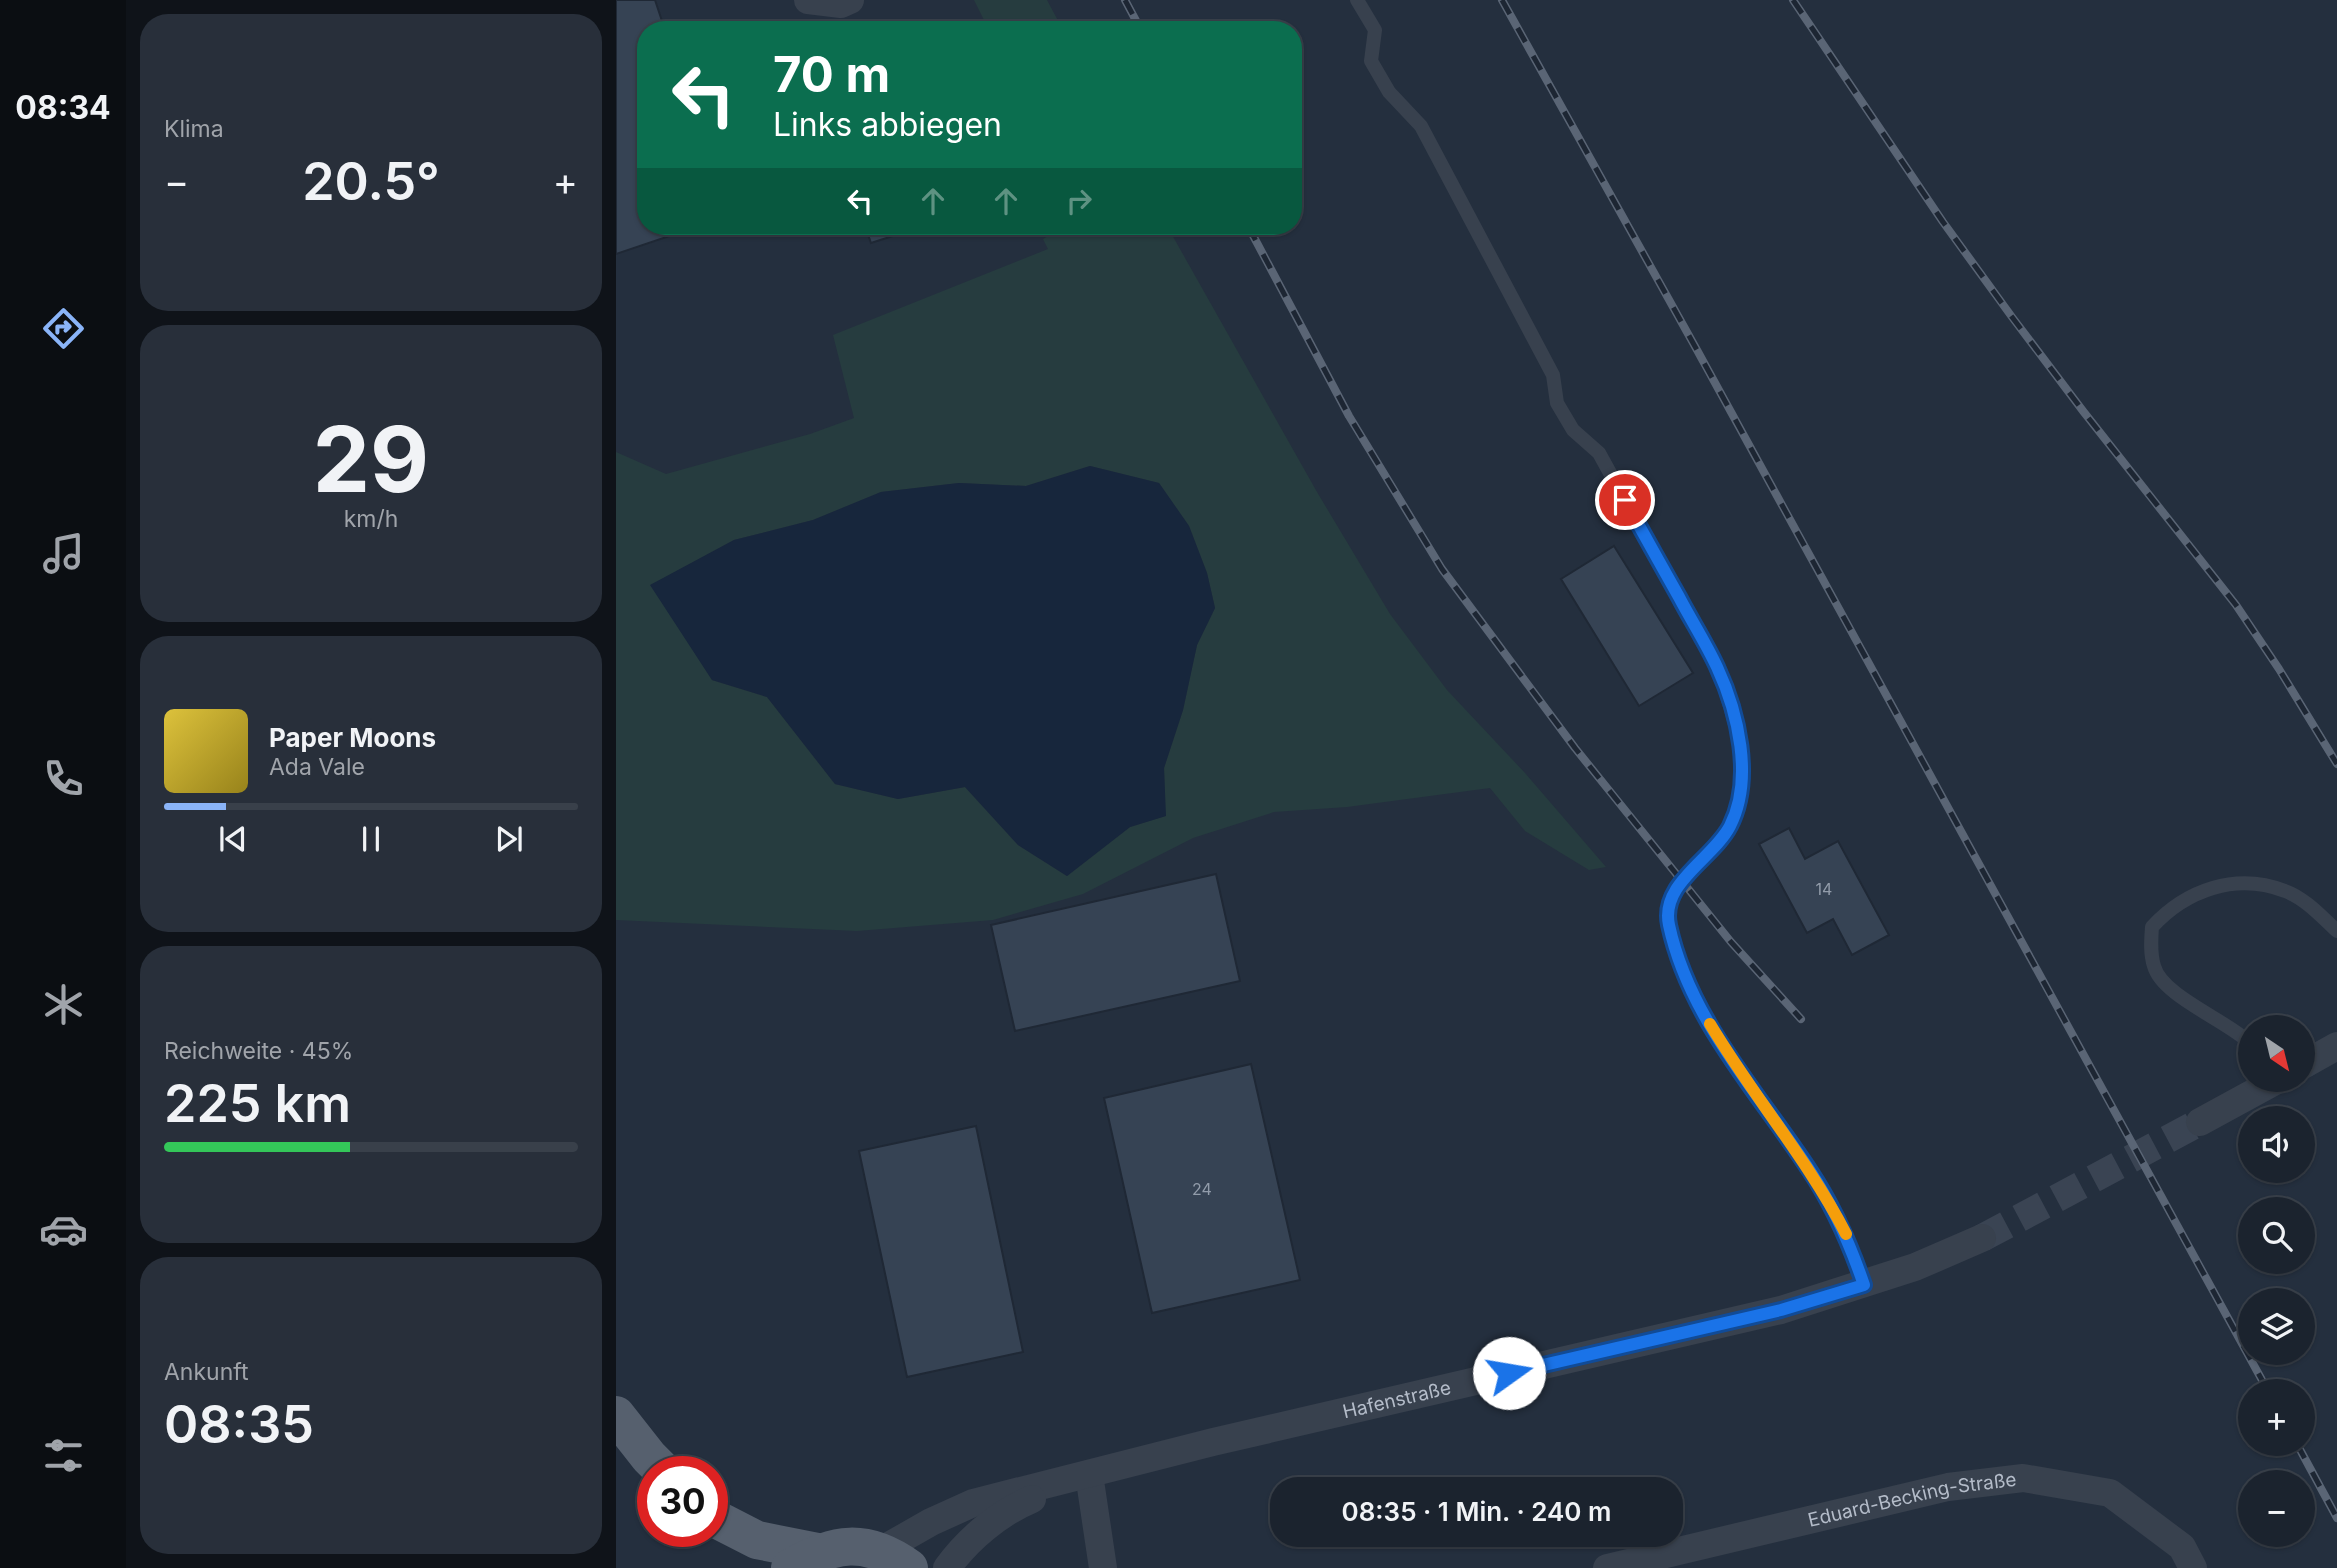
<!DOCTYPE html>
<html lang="de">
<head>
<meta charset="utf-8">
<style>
  :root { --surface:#1b232e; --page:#282f3a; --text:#f1f3f6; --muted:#a0a4aa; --line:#39404a; --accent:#8ab4f8 }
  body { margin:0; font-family:Inter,sans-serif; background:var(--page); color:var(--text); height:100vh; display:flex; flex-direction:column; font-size:26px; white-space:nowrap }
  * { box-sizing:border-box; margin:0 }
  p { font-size:23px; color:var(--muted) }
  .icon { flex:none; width:38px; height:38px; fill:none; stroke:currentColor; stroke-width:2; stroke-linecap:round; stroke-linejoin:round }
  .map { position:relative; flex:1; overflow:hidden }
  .side { display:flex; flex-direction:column; gap:14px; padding:14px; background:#0f1319; width:490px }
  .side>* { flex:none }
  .banner { position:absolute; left:21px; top:21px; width:665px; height:214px; border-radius:28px; box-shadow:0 2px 5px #0004,0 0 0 2px var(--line); background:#0b6e4f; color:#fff; overflow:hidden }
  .needle { width:46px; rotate:145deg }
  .controls { position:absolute; left:1622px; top:1015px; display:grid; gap:14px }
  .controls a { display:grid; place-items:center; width:77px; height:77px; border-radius:50%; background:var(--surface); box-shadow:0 2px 5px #0004,0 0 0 2px var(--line); font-size:35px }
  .speed { position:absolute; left:21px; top:1456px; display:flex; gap:14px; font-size:35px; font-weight:700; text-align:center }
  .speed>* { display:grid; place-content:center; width:91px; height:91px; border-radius:50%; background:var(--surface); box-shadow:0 2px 5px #0004,0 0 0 2px var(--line); line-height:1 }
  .speed .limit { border:10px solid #d22; background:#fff; color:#111 }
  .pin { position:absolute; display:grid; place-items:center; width:60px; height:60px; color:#fff; margin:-30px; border:4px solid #fff; border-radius:50%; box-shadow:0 2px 7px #0007 }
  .me { position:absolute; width:77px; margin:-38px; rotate:77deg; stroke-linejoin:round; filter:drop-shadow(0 0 5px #0008) }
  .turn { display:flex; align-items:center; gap:24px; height:147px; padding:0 21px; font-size:32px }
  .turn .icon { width:91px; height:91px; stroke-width:2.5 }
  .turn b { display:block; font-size:49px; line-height:60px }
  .lanes { display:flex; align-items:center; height:66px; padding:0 21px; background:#0003; justify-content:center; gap:35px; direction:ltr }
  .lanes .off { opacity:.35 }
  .big { font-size:52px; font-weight:600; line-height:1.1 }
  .side .card { flex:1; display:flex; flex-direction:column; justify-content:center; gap:10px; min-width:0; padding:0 24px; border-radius:28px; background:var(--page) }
  .side .dial { align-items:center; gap:0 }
  .dial b { font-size:91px; line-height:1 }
  .song { display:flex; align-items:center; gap:21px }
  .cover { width:84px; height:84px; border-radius:10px; background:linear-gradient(135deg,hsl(50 70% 55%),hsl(50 70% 35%)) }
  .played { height:7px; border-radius:4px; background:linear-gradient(90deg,var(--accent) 15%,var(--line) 15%) }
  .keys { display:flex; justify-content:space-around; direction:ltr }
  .heat { display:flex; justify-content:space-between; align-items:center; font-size:38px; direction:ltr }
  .charge { height:10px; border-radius:5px; background:linear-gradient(90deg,#34c759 45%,var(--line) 0) }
  .trip { position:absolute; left:654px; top:1477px; width:413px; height:70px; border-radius:28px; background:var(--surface); box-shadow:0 2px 5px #0004,0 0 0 2px var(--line); font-weight:600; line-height:70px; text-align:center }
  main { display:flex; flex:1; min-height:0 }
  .tabs { display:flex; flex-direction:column; width:126px; justify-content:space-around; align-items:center; background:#0b0e12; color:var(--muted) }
  .tabs .icon { width:49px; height:49px }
  .tabs .on { color:var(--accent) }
  .tabs b { font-size:32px; color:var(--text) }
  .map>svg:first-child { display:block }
  .green { fill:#263c3f; fill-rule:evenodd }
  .water { fill:#17263c }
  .building { fill:#364354; stroke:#1f2835; stroke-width:2 }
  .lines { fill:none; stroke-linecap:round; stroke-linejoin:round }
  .minor-tunnel { stroke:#3a4453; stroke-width:28; stroke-dasharray:28 14; stroke-linecap:butt }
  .service { stroke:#38414e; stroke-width:14 }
  .minor { stroke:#38414e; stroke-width:28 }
  .primary { stroke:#56606e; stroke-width:38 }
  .rail-casing { stroke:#5a6575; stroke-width:8 }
  .rail { stroke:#1d2633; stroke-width:5; stroke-dasharray:16; stroke-linecap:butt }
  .route-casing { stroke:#114b97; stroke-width:18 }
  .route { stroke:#1a73e8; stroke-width:12 }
  .slow { stroke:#f59e0b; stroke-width:12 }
  .labels { text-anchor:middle; stroke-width:7; stroke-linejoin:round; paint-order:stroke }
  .number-label { font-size:16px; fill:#929caa }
  .street-label { font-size:19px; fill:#b4bcc9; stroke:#1d2633 }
</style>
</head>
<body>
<main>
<nav class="tabs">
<b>08:34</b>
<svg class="icon on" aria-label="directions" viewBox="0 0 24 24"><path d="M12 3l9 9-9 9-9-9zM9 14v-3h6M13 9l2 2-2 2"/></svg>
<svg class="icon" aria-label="music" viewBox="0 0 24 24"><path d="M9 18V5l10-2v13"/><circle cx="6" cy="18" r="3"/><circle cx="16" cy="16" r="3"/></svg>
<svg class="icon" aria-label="phone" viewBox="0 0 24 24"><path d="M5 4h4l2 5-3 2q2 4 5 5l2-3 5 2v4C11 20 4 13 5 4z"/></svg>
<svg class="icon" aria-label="climate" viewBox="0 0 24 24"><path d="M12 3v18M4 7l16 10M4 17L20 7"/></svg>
<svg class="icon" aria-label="car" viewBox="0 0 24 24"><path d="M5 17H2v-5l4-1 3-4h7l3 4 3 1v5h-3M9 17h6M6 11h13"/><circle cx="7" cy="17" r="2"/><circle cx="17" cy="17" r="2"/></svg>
<svg class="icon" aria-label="filters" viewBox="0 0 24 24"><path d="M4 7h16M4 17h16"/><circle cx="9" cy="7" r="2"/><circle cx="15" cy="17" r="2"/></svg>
</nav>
<section class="side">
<div class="card"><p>Klima</p>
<div class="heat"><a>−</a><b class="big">20.5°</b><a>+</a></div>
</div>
<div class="card dial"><b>29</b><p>km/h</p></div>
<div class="card">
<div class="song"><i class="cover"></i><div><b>Paper Moons</b><p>Ada Vale</p></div></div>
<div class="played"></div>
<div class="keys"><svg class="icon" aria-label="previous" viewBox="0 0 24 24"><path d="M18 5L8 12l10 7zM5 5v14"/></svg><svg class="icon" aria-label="pause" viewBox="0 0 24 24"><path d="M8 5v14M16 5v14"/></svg><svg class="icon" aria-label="next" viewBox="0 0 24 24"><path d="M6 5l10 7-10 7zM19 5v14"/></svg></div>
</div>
<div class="card"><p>Reichweite · 45%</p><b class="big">225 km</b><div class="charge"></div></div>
<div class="card"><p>Ankunft</p><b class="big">08:35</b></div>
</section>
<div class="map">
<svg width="1721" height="1568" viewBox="0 0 1721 1568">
  <rect width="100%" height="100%" fill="#242f3e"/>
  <g class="green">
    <path d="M358 0H431L447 30H373Z"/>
    <path d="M450 226H551L701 492 774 614 831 690 909 773 990 867 973 870 909 831 874 788 731 807 658 812 577 838 467 894 377 920 241 931 0 920V452L50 474 194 434 238 418 217 335 432 249 427 239ZM474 466 543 483 573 526 591 573 599 608 581 645 567 710 548 768 549 816 514 827 451 876 402 845 349 787 282 799 219 784 151 697 96 680 35 585 118 540 197 520 265 492 343 483 410 486Z"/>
  </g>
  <path class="water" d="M474 466 543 483 573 526 591 573 599 608 581 645 567 710 548 768 550 816 514 827 451 876 402 845 349 787 282 799 219 784 151 697 96 680 34 585 118 540 197 520 265 492 343 483 410 486Z"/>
  <g class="building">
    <path d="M0 0H39L49 30H30V226H83L0 254Z"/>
    <path d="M249 226H308L255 243Z"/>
    <path d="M998 546 1077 673 1023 706 945 579Z"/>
    <path d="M1173 828 1189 859 1222 841 1273 935 1236 955 1217 919 1191 933 1143 844Z"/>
    <path d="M600 874 624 981 399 1031 375 925Z"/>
    <path d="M635 1064 684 1280 536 1313 488 1098Z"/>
    <path d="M360 1126 407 1352 291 1377 243 1151Z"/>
  </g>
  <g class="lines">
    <path class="minor-tunnel" d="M1366 1238 1584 1122"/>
    <g class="service">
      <path d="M741 0 759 30 755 61 773 92 805 126 937 375 941 403 957 430 983 453 1101 667C1118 714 1140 779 1113 827 1096 857 1047 885 1052 922 1064 1007 1147 1100 1194 1170 1218 1206 1234 1244 1248 1285"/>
      <path d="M1634 1043C1610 1020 1546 996 1538 966 1534 954 1535 940 1536 927 1570 890 1620 872 1669 891 1689 898 1706 917 1721 931"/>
    </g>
    <g class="minor">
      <path d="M192 0 225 4 234 0"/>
      <path d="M1687 1065 1721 1046"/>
      <path d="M1584 1122 1661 1080"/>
      <path d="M473 1474 487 1568"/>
      <path id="s1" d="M264 1551 315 1522 357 1503 597 1442 1165 1310 1299 1267 1366 1238"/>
      <path d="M331 1568C352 1539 383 1513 416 1499"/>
      <path id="s2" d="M991 1568 1332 1487 1407 1478 1494 1493 1566 1547 1577 1568"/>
    </g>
    <g class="primary">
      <path d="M0 1415 33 1457 48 1472"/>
      <path d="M96 1517 141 1540 201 1552"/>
      <path d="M174 1568C218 1542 250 1537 293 1568"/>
    </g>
    <g class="rail-casing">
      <g id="rail">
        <path d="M509 0 525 30"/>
        <path d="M886 0 1081 350 1652 1391"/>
        <path d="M1177 0 1327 222 1396 317 1467 411 1620 605 1663 669 1721 764"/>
        <path d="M632 226 733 416 826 569 959 748 1115 942 1185 1019"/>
        <path d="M1681 1444 1721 1518"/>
      </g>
    </g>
    <use href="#rail" class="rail"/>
  </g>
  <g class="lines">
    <g class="route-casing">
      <path id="route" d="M893 1373 1165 1310 1248 1285C1234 1244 1218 1207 1194 1171 1143 1093 1073 1019 1053 925 1044 883 1097 859 1114 826 1138 779 1122 712 1101 667 1090 643 1075 620 1063 597 1045 565 1027 533 1009 500"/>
    </g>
    <use href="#route" class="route"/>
    <path class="slow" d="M1094 1024C1137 1096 1192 1160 1230 1234"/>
  </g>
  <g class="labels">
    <g class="number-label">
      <text x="1208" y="895">14</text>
      <text x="586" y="1195">24</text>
    </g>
    <g class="street-label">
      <text dy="7" stroke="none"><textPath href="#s1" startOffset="541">Hafenstraße</textPath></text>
      <text dy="7" stroke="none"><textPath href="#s2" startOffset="313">Eduard-Becking-Straße</textPath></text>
    </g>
  </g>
</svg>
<div class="controls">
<a><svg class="needle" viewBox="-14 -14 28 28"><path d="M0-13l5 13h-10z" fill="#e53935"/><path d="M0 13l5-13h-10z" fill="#a0a4aa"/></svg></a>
<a><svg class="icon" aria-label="sound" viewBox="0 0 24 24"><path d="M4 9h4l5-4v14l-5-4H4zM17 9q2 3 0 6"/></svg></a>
<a><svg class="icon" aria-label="search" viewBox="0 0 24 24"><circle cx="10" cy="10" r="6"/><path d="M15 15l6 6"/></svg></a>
<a><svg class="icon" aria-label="layers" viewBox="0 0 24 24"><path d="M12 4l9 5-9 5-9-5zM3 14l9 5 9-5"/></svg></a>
<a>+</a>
<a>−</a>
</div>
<div class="speed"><div class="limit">30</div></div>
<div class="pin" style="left:1009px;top:500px;background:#d93025"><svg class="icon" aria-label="arrive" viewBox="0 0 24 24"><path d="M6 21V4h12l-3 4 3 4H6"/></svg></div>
<svg class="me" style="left:893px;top:1373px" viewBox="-20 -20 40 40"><circle r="19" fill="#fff"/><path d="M0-13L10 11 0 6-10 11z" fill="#1a73e8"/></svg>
<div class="trip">08:35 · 1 Min. · 240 m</div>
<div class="banner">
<div class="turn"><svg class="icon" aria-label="left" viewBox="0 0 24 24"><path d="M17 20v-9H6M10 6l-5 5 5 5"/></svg><div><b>70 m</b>Links abbiegen</div></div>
<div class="lanes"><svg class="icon" aria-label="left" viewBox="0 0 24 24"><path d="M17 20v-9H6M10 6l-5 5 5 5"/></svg><svg class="icon off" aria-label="ahead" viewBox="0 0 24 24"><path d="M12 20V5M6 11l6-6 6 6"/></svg><svg class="icon off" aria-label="ahead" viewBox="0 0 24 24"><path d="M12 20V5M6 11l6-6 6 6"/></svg><svg class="icon off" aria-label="right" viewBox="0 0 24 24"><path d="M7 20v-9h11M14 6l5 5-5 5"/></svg></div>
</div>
</div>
</main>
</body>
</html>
